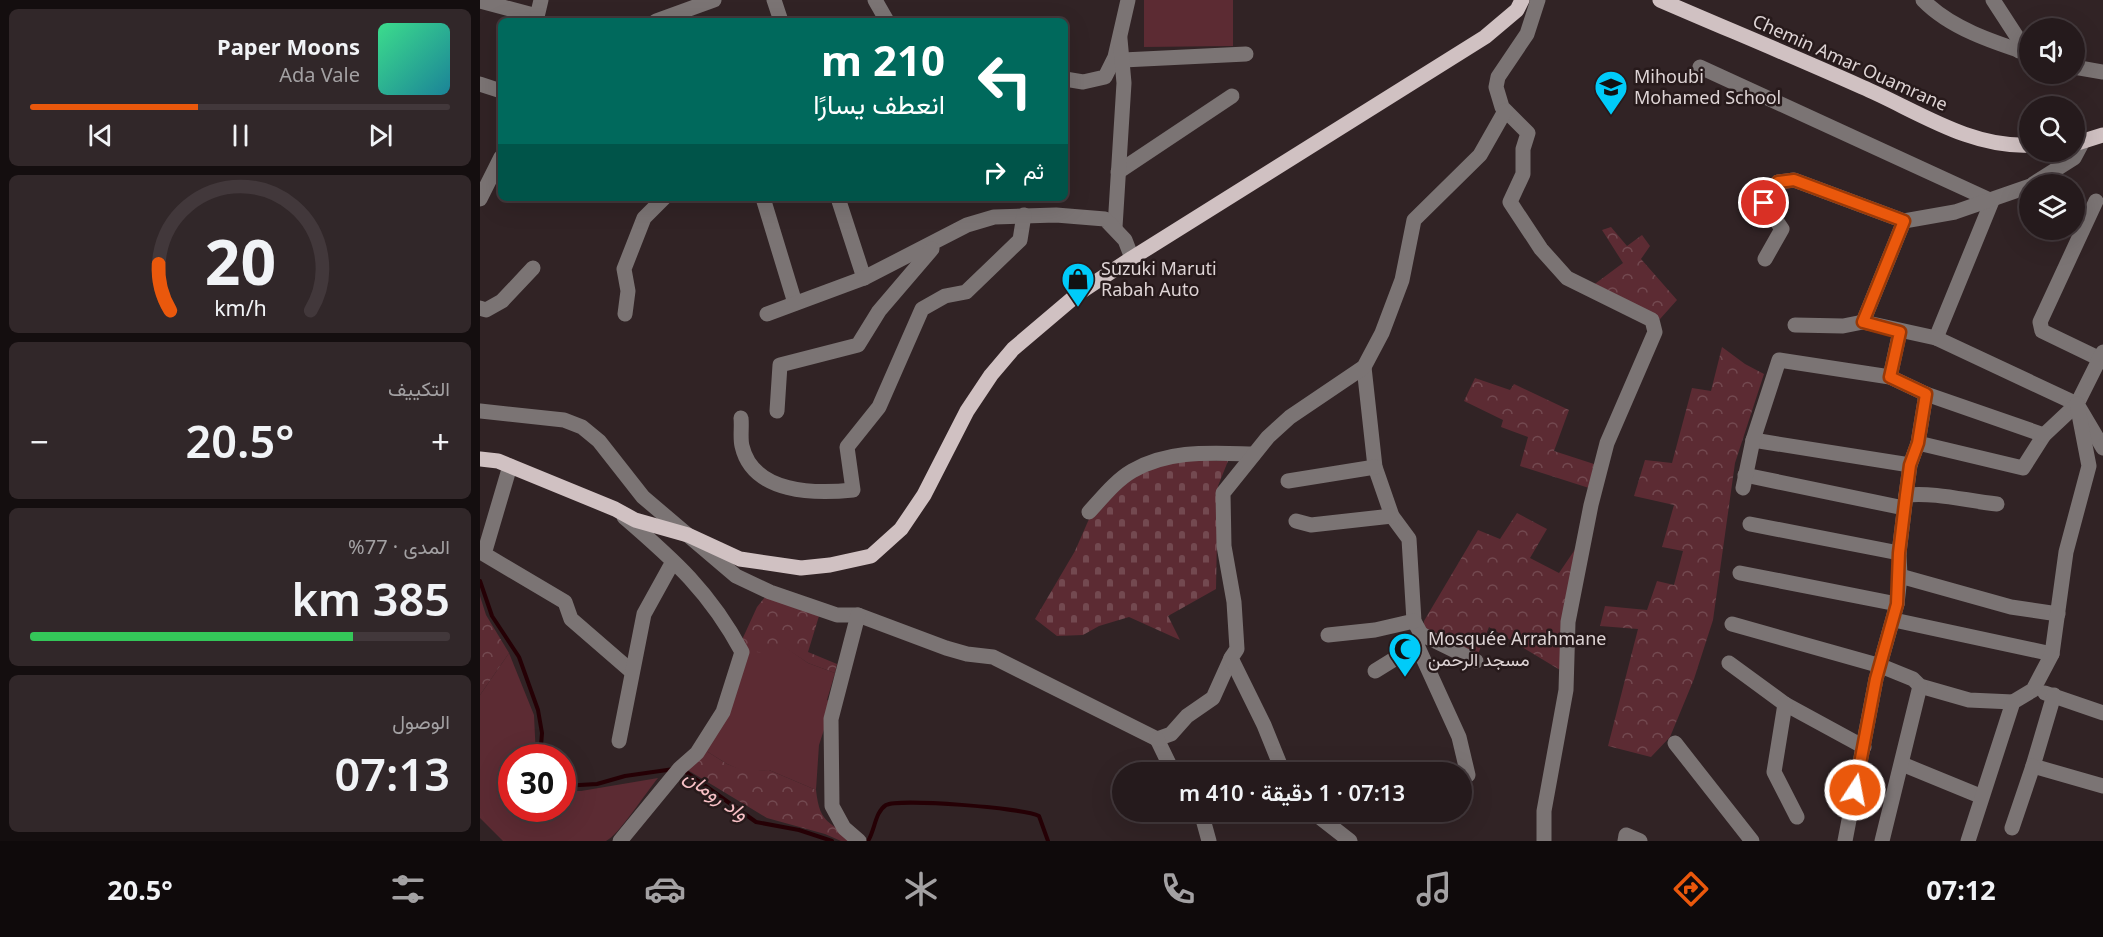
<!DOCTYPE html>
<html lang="ar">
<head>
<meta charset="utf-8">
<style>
  :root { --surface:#251a1c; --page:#312729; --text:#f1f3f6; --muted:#a3a1a3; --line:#42383b; --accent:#ea580c }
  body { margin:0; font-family:"Noto Sans",Vazirmatn,sans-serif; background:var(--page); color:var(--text); direction:rtl; height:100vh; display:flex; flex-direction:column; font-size:22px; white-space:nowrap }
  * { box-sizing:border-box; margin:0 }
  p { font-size:20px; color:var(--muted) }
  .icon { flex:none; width:33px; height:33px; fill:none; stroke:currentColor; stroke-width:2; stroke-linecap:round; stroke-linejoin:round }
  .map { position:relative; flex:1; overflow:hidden; direction:ltr }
  .details { display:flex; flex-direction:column; gap:9px; padding:9px; background:#140e0f; width:480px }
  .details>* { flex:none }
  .top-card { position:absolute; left:18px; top:18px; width:570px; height:183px; border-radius:9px; box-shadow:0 6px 24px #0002,0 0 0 2px var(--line); direction:rtl; background:#00695c; color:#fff; overflow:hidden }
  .controls { position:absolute; left:1539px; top:18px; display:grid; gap:12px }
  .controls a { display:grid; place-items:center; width:66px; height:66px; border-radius:50%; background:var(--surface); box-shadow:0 6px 24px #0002,0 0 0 2px var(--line); font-size:30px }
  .speed { position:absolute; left:18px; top:744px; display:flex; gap:12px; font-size:30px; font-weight:700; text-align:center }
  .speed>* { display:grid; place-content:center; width:78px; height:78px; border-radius:50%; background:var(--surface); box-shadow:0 6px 24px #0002,0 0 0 2px var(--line); line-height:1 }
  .speed .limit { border:9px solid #d22; background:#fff; color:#111 }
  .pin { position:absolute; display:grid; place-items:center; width:51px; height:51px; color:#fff; margin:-26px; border:3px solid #fff; border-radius:50%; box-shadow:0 2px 6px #0007 }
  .me { position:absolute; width:66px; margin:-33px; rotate:11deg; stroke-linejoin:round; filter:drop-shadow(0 0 4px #0008) }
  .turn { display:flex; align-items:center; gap:21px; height:126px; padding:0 24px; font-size:27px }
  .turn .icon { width:78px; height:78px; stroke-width:2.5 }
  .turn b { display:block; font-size:42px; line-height:51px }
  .then { display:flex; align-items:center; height:57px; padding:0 24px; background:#0003; gap:12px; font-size:22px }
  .big { font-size:45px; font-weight:600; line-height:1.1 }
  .details .tile { flex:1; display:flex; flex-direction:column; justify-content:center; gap:9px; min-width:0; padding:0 21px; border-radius:9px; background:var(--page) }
  .details .dial { align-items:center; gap:0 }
  .dial svg { height:156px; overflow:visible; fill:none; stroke:var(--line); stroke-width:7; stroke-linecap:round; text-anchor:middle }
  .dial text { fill:var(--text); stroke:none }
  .song { display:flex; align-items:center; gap:18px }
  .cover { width:72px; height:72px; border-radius:9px; background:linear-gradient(135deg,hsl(150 70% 55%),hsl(190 70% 35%)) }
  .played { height:6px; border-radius:3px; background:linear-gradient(90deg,var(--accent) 40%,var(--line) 40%) }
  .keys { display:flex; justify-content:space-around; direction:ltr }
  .heat { display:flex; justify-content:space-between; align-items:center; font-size:33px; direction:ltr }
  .charge { height:9px; border-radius:4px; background:linear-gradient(90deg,#34c759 77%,var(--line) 0) }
  .trip { position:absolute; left:632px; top:762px; width:360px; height:60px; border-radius:30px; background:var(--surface); box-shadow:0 6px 24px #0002,0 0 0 2px var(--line); font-weight:600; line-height:60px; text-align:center; direction:rtl }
  .tab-bar { display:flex; height:96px; justify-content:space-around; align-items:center; background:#0f0a0b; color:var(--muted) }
  .tab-bar .icon { width:42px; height:42px }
  .tab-bar .on { color:var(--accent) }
  .tab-bar b { font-size:27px; color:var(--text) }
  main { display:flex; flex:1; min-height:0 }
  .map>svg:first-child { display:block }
  .grass { fill:#5c2b33 }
  .forest { fill:url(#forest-crowns) }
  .cemetery { fill:url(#cemetery-stones) }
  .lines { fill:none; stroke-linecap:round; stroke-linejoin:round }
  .stream { stroke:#250005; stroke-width:4 }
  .minor { stroke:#7b7474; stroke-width:15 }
  .major { stroke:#d0c1c2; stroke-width:15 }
  .route-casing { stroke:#983908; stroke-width:15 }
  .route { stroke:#ea580c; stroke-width:10 }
  .labels { text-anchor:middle; stroke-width:5; stroke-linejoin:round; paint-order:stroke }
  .street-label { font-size:18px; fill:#ded4d5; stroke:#271a1b }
  .poi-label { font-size:18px; fill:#ded4d5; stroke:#271a1b; text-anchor:start }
  .water-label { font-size:20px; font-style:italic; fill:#f8c1c6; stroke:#271a1b }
</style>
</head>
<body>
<main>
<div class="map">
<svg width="1623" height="841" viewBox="0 0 1623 841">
  <defs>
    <pattern id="forest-crowns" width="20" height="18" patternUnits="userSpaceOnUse" patternTransform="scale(1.5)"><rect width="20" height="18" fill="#5c2b33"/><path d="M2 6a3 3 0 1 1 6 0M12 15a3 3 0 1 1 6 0" fill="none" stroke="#734950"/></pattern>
    <pattern id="cemetery-stones" width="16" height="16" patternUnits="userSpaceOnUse" patternTransform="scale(1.5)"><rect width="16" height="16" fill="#5c2b33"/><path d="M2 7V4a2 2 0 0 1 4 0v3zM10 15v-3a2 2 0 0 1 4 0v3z" fill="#734950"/></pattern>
  </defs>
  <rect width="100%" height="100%" fill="#312325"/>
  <g class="grass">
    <path d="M664 0H753V46L664 47Z"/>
    <path d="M301 644 328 663 355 673 347 700 353 702 339 745 336 790 289 770 265 772 247 764 223 749 266 651Z"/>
    <path d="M29 653 54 715 56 757 32 758V808H82L83 791H101L178 778C167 791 138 836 126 841H23L0 818V695Z"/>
  </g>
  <g class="forest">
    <path d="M1131 227 1147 246 1162 235 1170 246 1161 259 1197 300 1180 319 1112 286 1143 263 1122 230Z"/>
    <path d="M1242 347 1265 364 1284 374 1255 463 1233 620 1214 679 1190 737 1171 757 1128 746 1158 629 1120 626 1125 606 1167 610 1177 581 1194 585 1203 551 1182 547 1194 505 1154 496 1165 460 1192 463 1212 388 1231 391Z"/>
    <path d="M995 378 1030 390 1034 384 1089 410 1074 451 1114 464 1109 488 1040 466 1048 437 1021 427 1023 420 984 401Z"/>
    <path d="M1037 513 1067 529 1050 558 1079 573 1096 548 1085 673 1009 627 996 659 944 628V621L998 530 1020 539Z"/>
    <path d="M0 596 6 615 29 653 0 695Z"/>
    <path d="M285 597 339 616 328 652 357 664 355 673 328 663 301 645 298 654 266 651 261 642 277 607Z"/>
    <path d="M223 749 247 764 265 771 289 770 336 790C340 827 351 820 374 841H361L345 834 287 818 206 769Z"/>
  </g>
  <path class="cemetery" d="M694 459 748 461 738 486 736 589 688 616 700 640 649 617 619 626 603 635 577 636 555 619 595 551 609 519 622 501 641 483Z"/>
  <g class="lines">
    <g class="stream">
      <path d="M0 581 12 616 39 657 58 710 62 733 60 758"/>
      <path d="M203 770 276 822 319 830 352 841"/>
      <path d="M82 786 117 784 145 776 194 769"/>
      <path d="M388 841C395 830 395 812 406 805 419 798 544 808 559 816L568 841"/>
    </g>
    <g class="minor">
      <path d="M294 0 301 21"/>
      <path d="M395 0 407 21"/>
      <path d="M1058 0 1047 34 1018 77 1016 87 1022 107 1048 133 1043 149V174L1030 202 1061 249 1087 278 1172 320 1175 332 1127 443 1111 505 1088 622 1086 690 1064 811V841"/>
      <path d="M1443 0C1470 28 1513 42 1550 54"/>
      <path d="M1513 0 1539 40V51"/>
      <path d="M0 1 57 16"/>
      <path d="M56 21 61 0"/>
      <path d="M176 21 234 0"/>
      <path d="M643 60 766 54"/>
      <path d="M1220 67 1512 201 1456 338"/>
      <path d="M1594 67 1623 72"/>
      <path d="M585 79 603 82 625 77 635 57 648 0"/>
      <path d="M0 84 21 91"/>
      <path d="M638 172 752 96"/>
      <path d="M1553 184 1594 158 1602 143"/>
      <path d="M283 198 315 303"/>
      <path d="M358 198 384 278"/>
      <path d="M0 199 21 157"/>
      <path d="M1616 201 1560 322 1562 331 1620 359"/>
      <path d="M635 227 644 83 640 39"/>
      <path d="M1285 259 1302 229 1284 203 1298 182 1314 180 1424 221 1475 212 1550 186"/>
      <path d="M0 308 6 310 22 301 53 268"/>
      <path d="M145 314 148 291 144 269 164 218 184 198"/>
      <path d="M287 314 384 278 487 225 514 217 576 215 625 219 645 240 652 258"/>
      <path d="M1383 322 1424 221"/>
      <path d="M1315 325 1363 326 1383 322 1456 338 1597 404"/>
      <path d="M1623 352 1597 404 1623 448"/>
      <path d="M884 367 895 467 912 516 929 539 934 621 941 634 937 645 979 737 988 775"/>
      <path d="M1410 377 1420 331"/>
      <path d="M0 411 84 420 102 427 119 441 163 497 256 576 290 592 357 615H378L466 648 487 654 513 657 677 739 691 734 707 716 733 698 751 658"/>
      <path d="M297 411 300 365 378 345 399 311 452 249"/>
      <path d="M261 418C262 427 260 438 262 446 273 494 336 494 373 490L367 447 399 407 442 309 465 296 486 292 540 240 544 215"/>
      <path d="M1273 440 1430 465"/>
      <path d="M1438 443 1543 468 1564 435 1597 404"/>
      <path d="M30 466 4 554 85 602 91 619 151 671"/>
      <path d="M1265 475 1424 508"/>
      <path d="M808 481 895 467"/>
      <path d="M1263 488 1273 440 1299 360 1410 377 1446 394 1564 435"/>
      <path d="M1426 495C1456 492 1487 501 1517 504"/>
      <path d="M609 512C622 498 635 481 652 471 689 449 733 453 774 454"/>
      <path d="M816 521 831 525 912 516"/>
      <path d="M1270 524 1419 553"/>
      <path d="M1260 573 1417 604"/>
      <path d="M1420 576 1531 607 1578 614"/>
      <path d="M378 615 351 719 352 806 364 828 379 841"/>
      <path d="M1414 620 1572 654"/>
      <path d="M1252 624 1401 666 1433 679 1440 686 1489 700 1533 702"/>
      <path d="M941 634 996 661"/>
      <path d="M848 635 895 630 934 621"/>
      <path d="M1249 663 1305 704 1384 747"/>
      <path d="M895 671 937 645"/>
      <path d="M1565 693 1623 713"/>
      <path d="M1574 695 1553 766 1623 786"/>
      <path d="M1305 704 1294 772 1317 817"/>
      <path d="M677 739 693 772"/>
      <path d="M139 741 164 614 190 567"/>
      <path d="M1195 743 1272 841"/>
      <path d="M1422 764 1500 796"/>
      <path d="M803 772 784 725 751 658 757 649 754 602 744 546 743 493 788 437 810 417 884 367 902 333 922 280 934 220 1000 155 1025 111"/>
      <path d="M721 812 729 841"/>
      <path d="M833 812 870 841"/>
      <path d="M1532 828 1553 766"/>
      <path d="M140 841 200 768 217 753 243 712 262 652C230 592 194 560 144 517"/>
      <path d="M1145 841 1146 835 1160 841"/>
      <path d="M1365 841 1396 679 1417 604 1420 576 1419 553 1426 495 1430 465 1438 443 1446 394"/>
      <path d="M1402 841 1440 686"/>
      <path d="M1488 841 1533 702 1553 690 1572 654 1586 552 1609 466 1597 404"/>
    </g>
    <g class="major">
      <path d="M1180 0C1247 29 1315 57 1382 87 1436 110 1489 148 1550 145"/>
      <path d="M1594 144 1623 135"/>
      <path d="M0 459 18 461 135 509 155 520 208 535 260 559 321 568 350 565 391 556 421 529 444 495 487 411 511 375 533 349 599 293 652 258 1005 37 1037 10 1042 0"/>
    </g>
  </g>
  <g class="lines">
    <g class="route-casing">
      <path id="route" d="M1284 203 1298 182 1314 180 1424 221 1383 322 1420 332 1410 377 1446 394 1438 443 1430 465 1426 495 1419 553 1417 604 1396 679 1375 790"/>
    </g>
    <use href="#route" class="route"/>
  </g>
  <defs>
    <g id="school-pin" transform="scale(1.725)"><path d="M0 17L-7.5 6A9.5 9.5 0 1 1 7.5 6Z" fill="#00cbf9" stroke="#271a1b"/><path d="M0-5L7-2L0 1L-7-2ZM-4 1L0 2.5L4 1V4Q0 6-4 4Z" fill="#111"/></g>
    <g id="shop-pin" transform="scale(1.725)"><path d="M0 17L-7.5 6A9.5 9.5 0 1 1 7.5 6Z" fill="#00cbf9" stroke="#271a1b"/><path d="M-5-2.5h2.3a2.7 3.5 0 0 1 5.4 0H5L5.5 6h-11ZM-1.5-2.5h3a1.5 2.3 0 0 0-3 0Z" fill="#111"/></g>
    <g id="mosque-pin" transform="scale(1.725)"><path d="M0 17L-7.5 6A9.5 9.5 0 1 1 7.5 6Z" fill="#00cbf9" stroke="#271a1b"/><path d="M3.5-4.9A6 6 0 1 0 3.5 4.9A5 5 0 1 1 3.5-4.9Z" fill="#111"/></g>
  </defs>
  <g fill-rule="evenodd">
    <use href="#school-pin" x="1131" y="87"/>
    <use href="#shop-pin" x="598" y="279"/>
    <use href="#mosque-pin" x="925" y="649"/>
  </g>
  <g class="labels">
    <g class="street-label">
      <text transform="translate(1370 63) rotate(24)" y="6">Chemin Amar Ouamrane</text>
    </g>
    <g class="poi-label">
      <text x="1154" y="83">Mihoubi<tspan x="1154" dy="21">Mohamed School</tspan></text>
      <text x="621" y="275">Suzuki Maruti<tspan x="621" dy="21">Rabah Auto</tspan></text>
      <text x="948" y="645">Mosquée Arrahmane<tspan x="948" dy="21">مسجد الرحمن</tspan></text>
    </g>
    <g class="water-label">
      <text transform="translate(236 795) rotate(35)" y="7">واد رومان</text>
    </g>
  </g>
</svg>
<div class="controls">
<a><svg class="icon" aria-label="sound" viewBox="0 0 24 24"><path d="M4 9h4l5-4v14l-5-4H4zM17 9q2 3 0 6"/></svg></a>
<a><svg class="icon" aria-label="search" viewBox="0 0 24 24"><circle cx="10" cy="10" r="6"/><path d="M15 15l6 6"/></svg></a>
<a><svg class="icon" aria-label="layers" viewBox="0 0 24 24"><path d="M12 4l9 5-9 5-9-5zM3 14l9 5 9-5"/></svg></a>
</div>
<div class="speed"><div class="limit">30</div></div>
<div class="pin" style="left:1284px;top:203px;background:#d93025"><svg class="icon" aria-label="arrive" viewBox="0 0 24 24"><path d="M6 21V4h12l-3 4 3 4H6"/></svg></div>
<svg class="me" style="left:1375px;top:790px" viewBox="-20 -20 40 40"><circle r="17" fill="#ea580c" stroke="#fff" stroke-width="3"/><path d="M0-11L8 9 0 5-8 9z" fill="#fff"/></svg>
<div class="trip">07:13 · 1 دقيقة · 410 m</div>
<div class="top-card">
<div class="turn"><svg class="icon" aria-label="left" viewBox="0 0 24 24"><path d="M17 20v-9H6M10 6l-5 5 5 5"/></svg><div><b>210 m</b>انعطف يسارًا</div></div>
<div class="then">ثم<svg class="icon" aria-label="right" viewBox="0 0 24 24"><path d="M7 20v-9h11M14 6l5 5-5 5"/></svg></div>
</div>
</div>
<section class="details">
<div class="tile">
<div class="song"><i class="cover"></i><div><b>Paper Moons</b><p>Ada Vale</p></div></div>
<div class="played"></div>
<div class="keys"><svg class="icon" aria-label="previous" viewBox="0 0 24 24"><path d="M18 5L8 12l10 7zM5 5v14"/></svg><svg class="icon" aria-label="pause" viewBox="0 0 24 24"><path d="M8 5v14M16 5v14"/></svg><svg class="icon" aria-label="next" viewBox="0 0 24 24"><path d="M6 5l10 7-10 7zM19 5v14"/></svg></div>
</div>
<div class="tile dial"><svg viewBox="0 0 100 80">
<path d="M14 69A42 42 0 1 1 86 69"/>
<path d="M14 69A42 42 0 0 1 8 45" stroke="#ea580c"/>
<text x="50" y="56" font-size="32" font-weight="700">20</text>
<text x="50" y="72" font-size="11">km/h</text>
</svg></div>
<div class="tile"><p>التكييف</p>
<div class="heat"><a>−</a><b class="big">20.5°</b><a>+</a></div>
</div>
<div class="tile"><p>المدى · 77%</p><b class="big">385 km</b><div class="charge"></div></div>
<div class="tile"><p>الوصول</p><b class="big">07:13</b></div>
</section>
</main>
<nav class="tab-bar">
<b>07:12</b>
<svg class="icon on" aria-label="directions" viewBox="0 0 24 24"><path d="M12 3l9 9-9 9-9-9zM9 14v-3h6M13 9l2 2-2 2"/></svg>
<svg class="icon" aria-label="music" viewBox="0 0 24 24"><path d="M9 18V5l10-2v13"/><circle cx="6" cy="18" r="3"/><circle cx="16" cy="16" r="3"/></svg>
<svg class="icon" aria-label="phone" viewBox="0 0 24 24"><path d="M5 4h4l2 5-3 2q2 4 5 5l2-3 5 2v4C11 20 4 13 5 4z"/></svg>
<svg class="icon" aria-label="climate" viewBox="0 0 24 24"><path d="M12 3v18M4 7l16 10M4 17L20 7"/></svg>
<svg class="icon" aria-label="car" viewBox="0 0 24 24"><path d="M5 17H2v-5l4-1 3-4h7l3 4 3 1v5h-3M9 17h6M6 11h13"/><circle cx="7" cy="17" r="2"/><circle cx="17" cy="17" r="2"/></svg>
<svg class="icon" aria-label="filters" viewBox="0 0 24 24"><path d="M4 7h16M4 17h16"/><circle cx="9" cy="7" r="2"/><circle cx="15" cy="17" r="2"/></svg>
<b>20.5°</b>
</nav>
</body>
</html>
